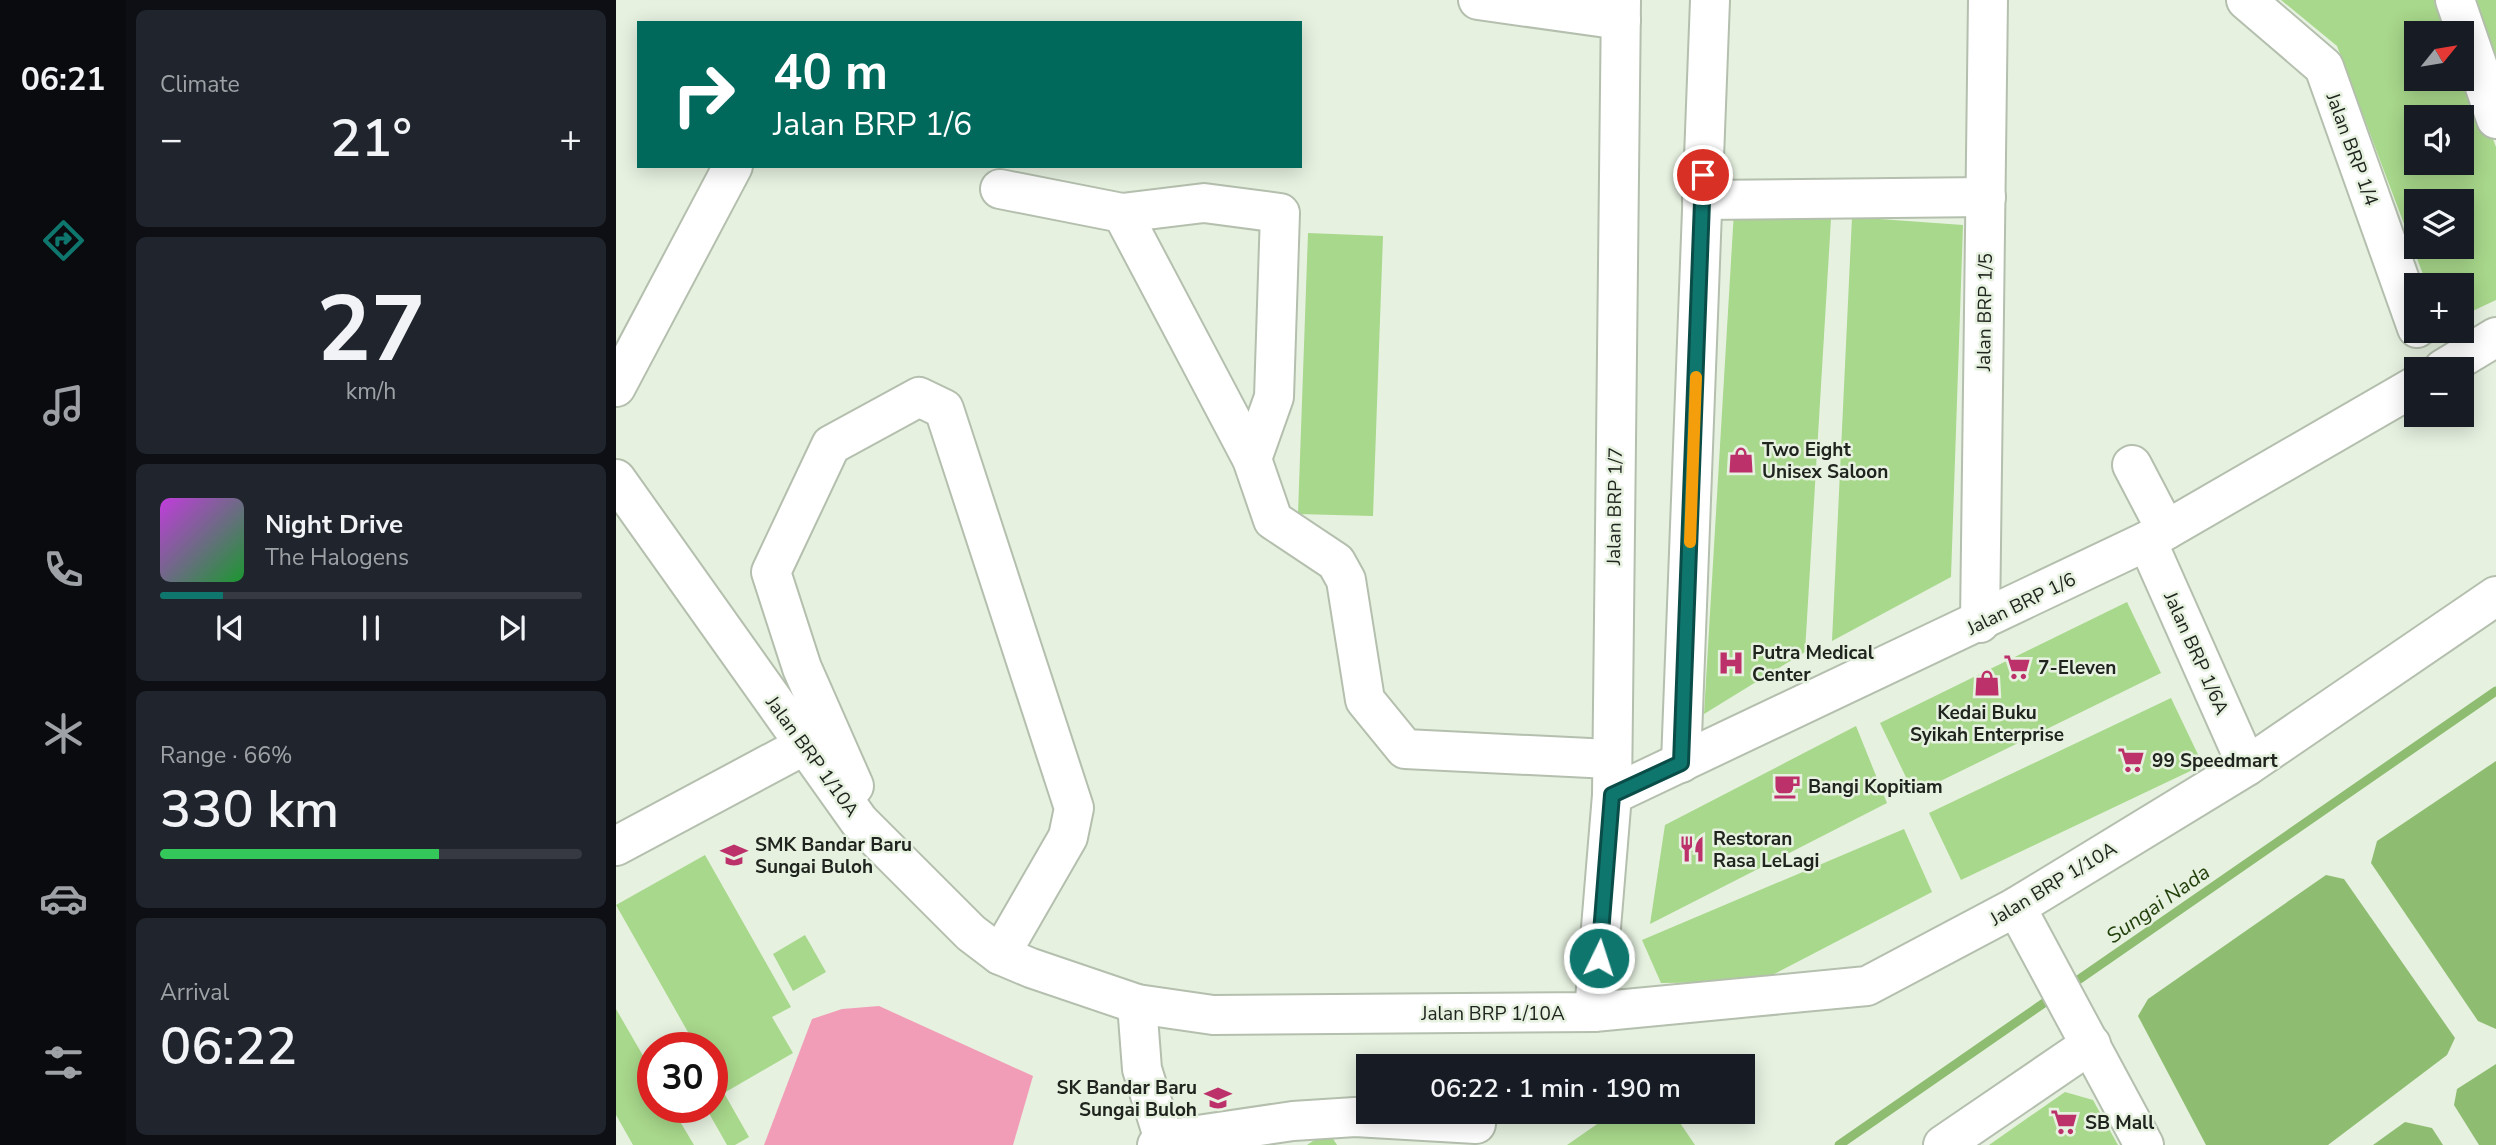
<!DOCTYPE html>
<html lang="en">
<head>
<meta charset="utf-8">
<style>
  :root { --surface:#171b24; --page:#20242c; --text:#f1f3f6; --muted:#9ea1a6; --line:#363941; --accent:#0f766e }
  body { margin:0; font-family:"Nunito Sans",sans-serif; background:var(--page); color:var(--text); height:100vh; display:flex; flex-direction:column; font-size:26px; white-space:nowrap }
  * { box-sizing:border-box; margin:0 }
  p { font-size:23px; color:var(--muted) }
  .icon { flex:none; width:38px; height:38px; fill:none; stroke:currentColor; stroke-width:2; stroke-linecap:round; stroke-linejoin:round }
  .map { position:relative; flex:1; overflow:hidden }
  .details { display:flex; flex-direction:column; gap:10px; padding:10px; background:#0d0f14; width:490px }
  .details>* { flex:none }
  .hud { position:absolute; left:21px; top:21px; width:665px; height:147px; border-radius:0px; box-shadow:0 4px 18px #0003; background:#00695c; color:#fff; overflow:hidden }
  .needle { width:46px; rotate:60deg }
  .tools { position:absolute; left:1788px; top:21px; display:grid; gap:14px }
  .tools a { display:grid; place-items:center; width:70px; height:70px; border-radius:0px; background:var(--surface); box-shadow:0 4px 18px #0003; font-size:35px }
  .speed { position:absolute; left:21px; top:1032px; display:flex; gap:14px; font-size:35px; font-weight:700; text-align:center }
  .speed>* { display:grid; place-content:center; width:91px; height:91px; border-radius:50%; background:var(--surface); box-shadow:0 4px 18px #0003; line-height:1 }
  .speed .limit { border:10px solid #d22; background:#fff; color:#111 }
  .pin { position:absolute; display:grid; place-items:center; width:60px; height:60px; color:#fff; margin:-30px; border:4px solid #fff; border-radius:50%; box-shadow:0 2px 7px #0007 }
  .me { position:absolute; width:77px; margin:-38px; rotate:4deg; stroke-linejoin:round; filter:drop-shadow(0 0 5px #0008) }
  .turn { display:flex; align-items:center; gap:24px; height:147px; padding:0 21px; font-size:32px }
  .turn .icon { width:91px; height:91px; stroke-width:2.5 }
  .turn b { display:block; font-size:49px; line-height:60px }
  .big { font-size:52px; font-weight:600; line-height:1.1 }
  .details .tile { flex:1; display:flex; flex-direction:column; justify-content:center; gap:10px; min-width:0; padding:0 24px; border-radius:10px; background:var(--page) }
  .details .dial { align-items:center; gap:0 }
  .dial b { font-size:91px; line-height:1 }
  .song { display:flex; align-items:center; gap:21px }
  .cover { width:84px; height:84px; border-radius:10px; background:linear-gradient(135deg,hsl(290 70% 55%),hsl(130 70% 35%)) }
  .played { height:7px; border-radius:4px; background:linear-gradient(90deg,var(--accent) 15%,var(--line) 15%) }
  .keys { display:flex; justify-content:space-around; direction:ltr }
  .heat { display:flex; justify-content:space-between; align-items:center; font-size:38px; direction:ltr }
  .charge { height:10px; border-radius:5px; background:linear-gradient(90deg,#34c759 66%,var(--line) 0) }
  .trip { position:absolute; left:740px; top:1054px; width:399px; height:70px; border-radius:0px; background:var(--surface); box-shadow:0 4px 18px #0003; font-weight:600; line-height:70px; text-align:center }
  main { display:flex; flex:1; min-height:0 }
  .tabs { display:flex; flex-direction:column; width:126px; justify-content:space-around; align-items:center; background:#090b0e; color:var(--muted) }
  .tabs .icon { width:49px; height:49px }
  .tabs .current { color:var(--accent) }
  .tabs b { font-size:32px; color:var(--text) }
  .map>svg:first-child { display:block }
  .green { fill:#f29db7 }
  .water { fill:#8ebd71 }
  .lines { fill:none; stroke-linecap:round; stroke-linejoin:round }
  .stream { stroke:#8ebd71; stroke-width:9 }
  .building { fill:#a8d88b; fill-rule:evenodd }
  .minor-casing { stroke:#b4bfae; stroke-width:42 }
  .minor { stroke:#fff; stroke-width:38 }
  .route-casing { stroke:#0a4d48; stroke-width:18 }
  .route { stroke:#0f766e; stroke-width:12 }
  .slow { stroke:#f59e0b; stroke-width:12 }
  .labels { text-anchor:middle; stroke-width:5; stroke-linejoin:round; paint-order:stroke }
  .street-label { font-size:19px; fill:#20241e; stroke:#e6f1e0 }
  .poi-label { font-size:19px; font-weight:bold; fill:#20241e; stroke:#e6f1e0; text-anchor:start }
  .water-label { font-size:21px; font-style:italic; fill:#23410b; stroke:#e6f1e0 }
</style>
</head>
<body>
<main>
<nav class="tabs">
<b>06:21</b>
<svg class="icon current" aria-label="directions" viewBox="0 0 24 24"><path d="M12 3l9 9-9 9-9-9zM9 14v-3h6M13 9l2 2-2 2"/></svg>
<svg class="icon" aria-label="music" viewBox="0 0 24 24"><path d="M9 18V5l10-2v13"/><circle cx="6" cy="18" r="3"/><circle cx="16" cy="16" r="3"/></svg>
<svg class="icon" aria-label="phone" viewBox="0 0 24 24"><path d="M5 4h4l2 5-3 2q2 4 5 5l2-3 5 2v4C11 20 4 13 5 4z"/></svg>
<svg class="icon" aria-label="climate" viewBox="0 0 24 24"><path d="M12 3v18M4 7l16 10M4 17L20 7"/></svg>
<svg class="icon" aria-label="car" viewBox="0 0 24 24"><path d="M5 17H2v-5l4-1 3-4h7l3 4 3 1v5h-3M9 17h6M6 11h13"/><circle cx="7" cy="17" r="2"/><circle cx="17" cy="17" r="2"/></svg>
<svg class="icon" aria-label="filters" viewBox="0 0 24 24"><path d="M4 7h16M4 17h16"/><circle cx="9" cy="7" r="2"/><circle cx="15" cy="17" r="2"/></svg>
</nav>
<section class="details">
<div class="tile"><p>Climate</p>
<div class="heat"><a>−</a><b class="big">21°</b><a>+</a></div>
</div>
<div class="tile dial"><b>27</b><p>km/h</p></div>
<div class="tile">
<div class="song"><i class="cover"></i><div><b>Night Drive</b><p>The Halogens</p></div></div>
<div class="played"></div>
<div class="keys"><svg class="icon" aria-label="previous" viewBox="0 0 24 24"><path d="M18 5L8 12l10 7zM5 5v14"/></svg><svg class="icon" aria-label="pause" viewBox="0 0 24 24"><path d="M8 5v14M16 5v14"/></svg><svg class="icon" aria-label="next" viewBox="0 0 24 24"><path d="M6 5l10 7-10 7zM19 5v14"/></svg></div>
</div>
<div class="tile"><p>Range · 66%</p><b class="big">330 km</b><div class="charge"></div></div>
<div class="tile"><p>Arrival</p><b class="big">06:22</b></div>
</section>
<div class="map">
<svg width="1880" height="1145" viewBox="0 0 1880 1145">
  <rect width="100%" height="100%" fill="#e6f1e0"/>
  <path class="green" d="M263 1006 417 1076 397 1145H148L196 1019 226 1009Z"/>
  <g class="water">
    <path d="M1880 761V1029L1862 1021 1755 863 1761 841Z"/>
    <path d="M1710 875 1728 879 1839 1038 1831 1055 1712 1145H1590L1522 1016 1532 999Z"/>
    <path d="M1880 1064V1145H1863L1838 1105 1841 1089Z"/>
    <path d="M1789 1122 1816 1128 1827 1145H1757Z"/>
  </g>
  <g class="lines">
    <g class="stream">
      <path d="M1452 987 1880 691"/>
      <path d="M1223 1145 1438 996"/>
    </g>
  </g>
  <g class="building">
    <path d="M1665 0H1824L1837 33H1801V79H1846V59L1880 147V300L1846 316V285H1811L1721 46ZM1801 117H1846V163H1801ZM1801 201H1846V247H1801Z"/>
    <path d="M1854 0H1880V73Z"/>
    <path d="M1118 211 1215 219 1189 652 1088 714Z"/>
    <path d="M1236 217 1347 225 1335 577 1216 641Z"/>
    <path d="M692 233 767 236 757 516 682 514Z"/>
    <path d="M1511 602 1545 673 1298 794 1264 723Z"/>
    <path d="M1555 698 1587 765 1345 880 1313 813Z"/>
    <path d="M1240 726 1271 803 1034 924 1049 825Z"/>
    <path d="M1288 829 1316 892 1143 982 1045 983 1026 940Z"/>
    <path d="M89 855 175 1007 156 1017 177 1053 108 1093 133 1137 119 1145H111L90 1108H96V1048H81L0 905Z"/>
    <path d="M189 935 210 972 177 991 157 954Z"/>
    <path d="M0 1009 37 1073V1108H56L78 1145H17L0 1115Z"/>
    <path d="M1449 1092 1477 1100 1502 1145H1373Z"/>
    <path d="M1000 1111H1056L1079 1145H951Z"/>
    <path d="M712 1131 721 1145H691Z"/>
  </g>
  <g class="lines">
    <g class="minor-casing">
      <g id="minor">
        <path d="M862 0 1005 20"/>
        <path d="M1630 0 1708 67 1801 328"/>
        <path d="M1839 0 1880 119"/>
        <path d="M384 189 506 213 636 459 657 520 720 562 730 580 749 700 789 749 994 759"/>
        <path d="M1086 200 1370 197"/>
        <path d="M506 213 588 203 664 213 658 397 636 459"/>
        <path d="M1827 369 1880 337"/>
        <path d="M0 387 117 166"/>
        <path d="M1516 465 1550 530"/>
        <path d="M0 479 243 821 355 933 384 955 415 968 521 1004 597 1015 978 1012 1251 986 1400 907 1631 766 1880 596"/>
        <path d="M1531 541 1631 766"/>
        <path d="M1364 623 1372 0"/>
        <path d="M1065 763 1094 0"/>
        <path d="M238 786 186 668 155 572 215 445 303 397 328 409 458 808 452 837 384 955"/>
        <path d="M996 795 1531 541 1801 385"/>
        <path d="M0 846 189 745"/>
        <path d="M1400 907 1528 1145"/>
        <path d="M521 1004 526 1069 548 1140"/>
        <path d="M978 1012 996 795 1005 0"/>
        <path d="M541 1145 548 1140 677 1121 739 1117 860 1124"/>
        <path d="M1327 1145 1475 1044"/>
      </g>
    </g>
    <use href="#minor" class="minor"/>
  </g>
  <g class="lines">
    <g class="route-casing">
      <path id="route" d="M983 958 996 795 1065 763 1087 175"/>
    </g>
    <use href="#route" class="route"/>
    <path class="slow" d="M1074 542 1080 377"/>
  </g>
  <defs>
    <g id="shop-bare" transform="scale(2.1)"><path d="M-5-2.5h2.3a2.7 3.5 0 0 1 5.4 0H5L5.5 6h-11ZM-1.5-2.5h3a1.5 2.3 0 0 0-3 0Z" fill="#bc316a" stroke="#e6f1e0" stroke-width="2.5" paint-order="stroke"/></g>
    <g id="hospital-bare" transform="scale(2.1)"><path d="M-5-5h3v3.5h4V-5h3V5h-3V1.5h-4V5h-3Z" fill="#bc316a" stroke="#e6f1e0" stroke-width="2.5" paint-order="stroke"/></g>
    <g id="supermarket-bare" transform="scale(2.1)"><path d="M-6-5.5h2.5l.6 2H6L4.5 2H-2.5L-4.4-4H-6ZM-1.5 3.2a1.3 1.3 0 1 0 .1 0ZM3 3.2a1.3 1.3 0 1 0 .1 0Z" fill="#bc316a" stroke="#e6f1e0" stroke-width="2.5" paint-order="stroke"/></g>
    <g id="cafe-bare" transform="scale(2.1)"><path d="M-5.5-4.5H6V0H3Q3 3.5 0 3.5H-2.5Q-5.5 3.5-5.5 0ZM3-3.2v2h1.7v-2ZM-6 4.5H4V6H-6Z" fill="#bc316a" stroke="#e6f1e0" stroke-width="2.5" paint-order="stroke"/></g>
    <g id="restaurant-bare" transform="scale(2.1)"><path d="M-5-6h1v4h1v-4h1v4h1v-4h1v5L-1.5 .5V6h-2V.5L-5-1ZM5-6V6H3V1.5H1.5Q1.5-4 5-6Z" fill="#bc316a" stroke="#e6f1e0" stroke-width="2.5" paint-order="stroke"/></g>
    <g id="school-bare" transform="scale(2.1)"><path d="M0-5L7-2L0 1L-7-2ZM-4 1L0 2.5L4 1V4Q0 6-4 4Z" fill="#bc316a" stroke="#e6f1e0" stroke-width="2.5" paint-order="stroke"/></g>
  </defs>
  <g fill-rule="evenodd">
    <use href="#shop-bare" x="1125" y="460"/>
    <use href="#hospital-bare" x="1115" y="663"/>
    <use href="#supermarket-bare" x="1401" y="667"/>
    <use href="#shop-bare" x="1371" y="683"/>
    <use href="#supermarket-bare" x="1515" y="760"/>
    <use href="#cafe-bare" x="1171" y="786"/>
    <use href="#restaurant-bare" x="1076" y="849"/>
    <use href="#school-bare" x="118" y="855"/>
    <use href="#school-bare" x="602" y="1098"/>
    <use href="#supermarket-bare" x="1448" y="1122"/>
  </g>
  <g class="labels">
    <g class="street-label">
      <text transform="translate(1737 149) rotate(70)" y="7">Jalan BRP 1/4</text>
      <text transform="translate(1368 312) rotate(-89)" y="7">Jalan BRP 1/5</text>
      <text transform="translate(998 506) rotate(-89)" y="7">Jalan BRP 1/7</text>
      <text transform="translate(1405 603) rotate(-26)" y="7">Jalan BRP 1/6</text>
      <text transform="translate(1581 653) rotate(66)" y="7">Jalan BRP 1/6A</text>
      <text transform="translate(197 756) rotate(54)" y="7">Jalan BRP 1/10A</text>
      <text transform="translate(1437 883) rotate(-31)" y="7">Jalan BRP 1/10A</text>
      <text x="877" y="1020">Jalan BRP 1/10A</text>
    </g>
    <g class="poi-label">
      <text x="1146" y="456">Two Eight<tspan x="1146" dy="22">Unisex Saloon</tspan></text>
      <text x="1136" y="659">Putra Medical<tspan x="1136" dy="22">Center</tspan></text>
      <text x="1422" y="674">7-Eleven</text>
      <text x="1371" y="719" text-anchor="middle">Kedai Buku<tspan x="1371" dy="22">Syikah Enterprise</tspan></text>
      <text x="1536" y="767">99 Speedmart</text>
      <text x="1192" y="793">Bangi Kopitiam</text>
      <text x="1097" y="845">Restoran<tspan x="1097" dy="22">Rasa LeLagi</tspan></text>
      <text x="139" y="851">SMK Bandar Baru<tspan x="139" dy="22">Sungai Buloh</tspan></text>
      <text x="581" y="1094" text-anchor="end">SK Bandar Baru<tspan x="581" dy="22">Sungai Buloh</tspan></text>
      <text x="1469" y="1129">SB Mall</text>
    </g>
    <g class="water-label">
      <text transform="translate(1542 904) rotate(-35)" y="7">Sungai Nada</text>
    </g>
  </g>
</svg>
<div class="tools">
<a><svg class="needle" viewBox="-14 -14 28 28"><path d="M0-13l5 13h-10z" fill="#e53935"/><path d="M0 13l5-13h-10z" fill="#9ea1a6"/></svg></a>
<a><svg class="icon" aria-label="sound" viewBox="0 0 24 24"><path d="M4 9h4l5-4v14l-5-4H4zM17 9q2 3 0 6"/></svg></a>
<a><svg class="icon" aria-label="layers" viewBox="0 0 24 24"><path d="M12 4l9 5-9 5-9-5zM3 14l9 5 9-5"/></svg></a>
<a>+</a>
<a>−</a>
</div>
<div class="speed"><div class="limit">30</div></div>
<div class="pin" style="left:1087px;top:175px;background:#d93025"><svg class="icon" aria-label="arrive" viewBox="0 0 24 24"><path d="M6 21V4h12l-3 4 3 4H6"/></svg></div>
<svg class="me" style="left:983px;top:958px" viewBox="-20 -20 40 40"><circle r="17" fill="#0f766e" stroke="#fff" stroke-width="3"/><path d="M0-11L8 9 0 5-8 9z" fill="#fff"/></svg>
<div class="trip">06:22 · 1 min · 190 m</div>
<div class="hud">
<div class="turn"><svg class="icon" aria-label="right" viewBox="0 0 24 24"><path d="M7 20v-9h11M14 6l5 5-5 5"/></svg><div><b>40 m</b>Jalan BRP 1/6</div></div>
</div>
</div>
</main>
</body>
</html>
